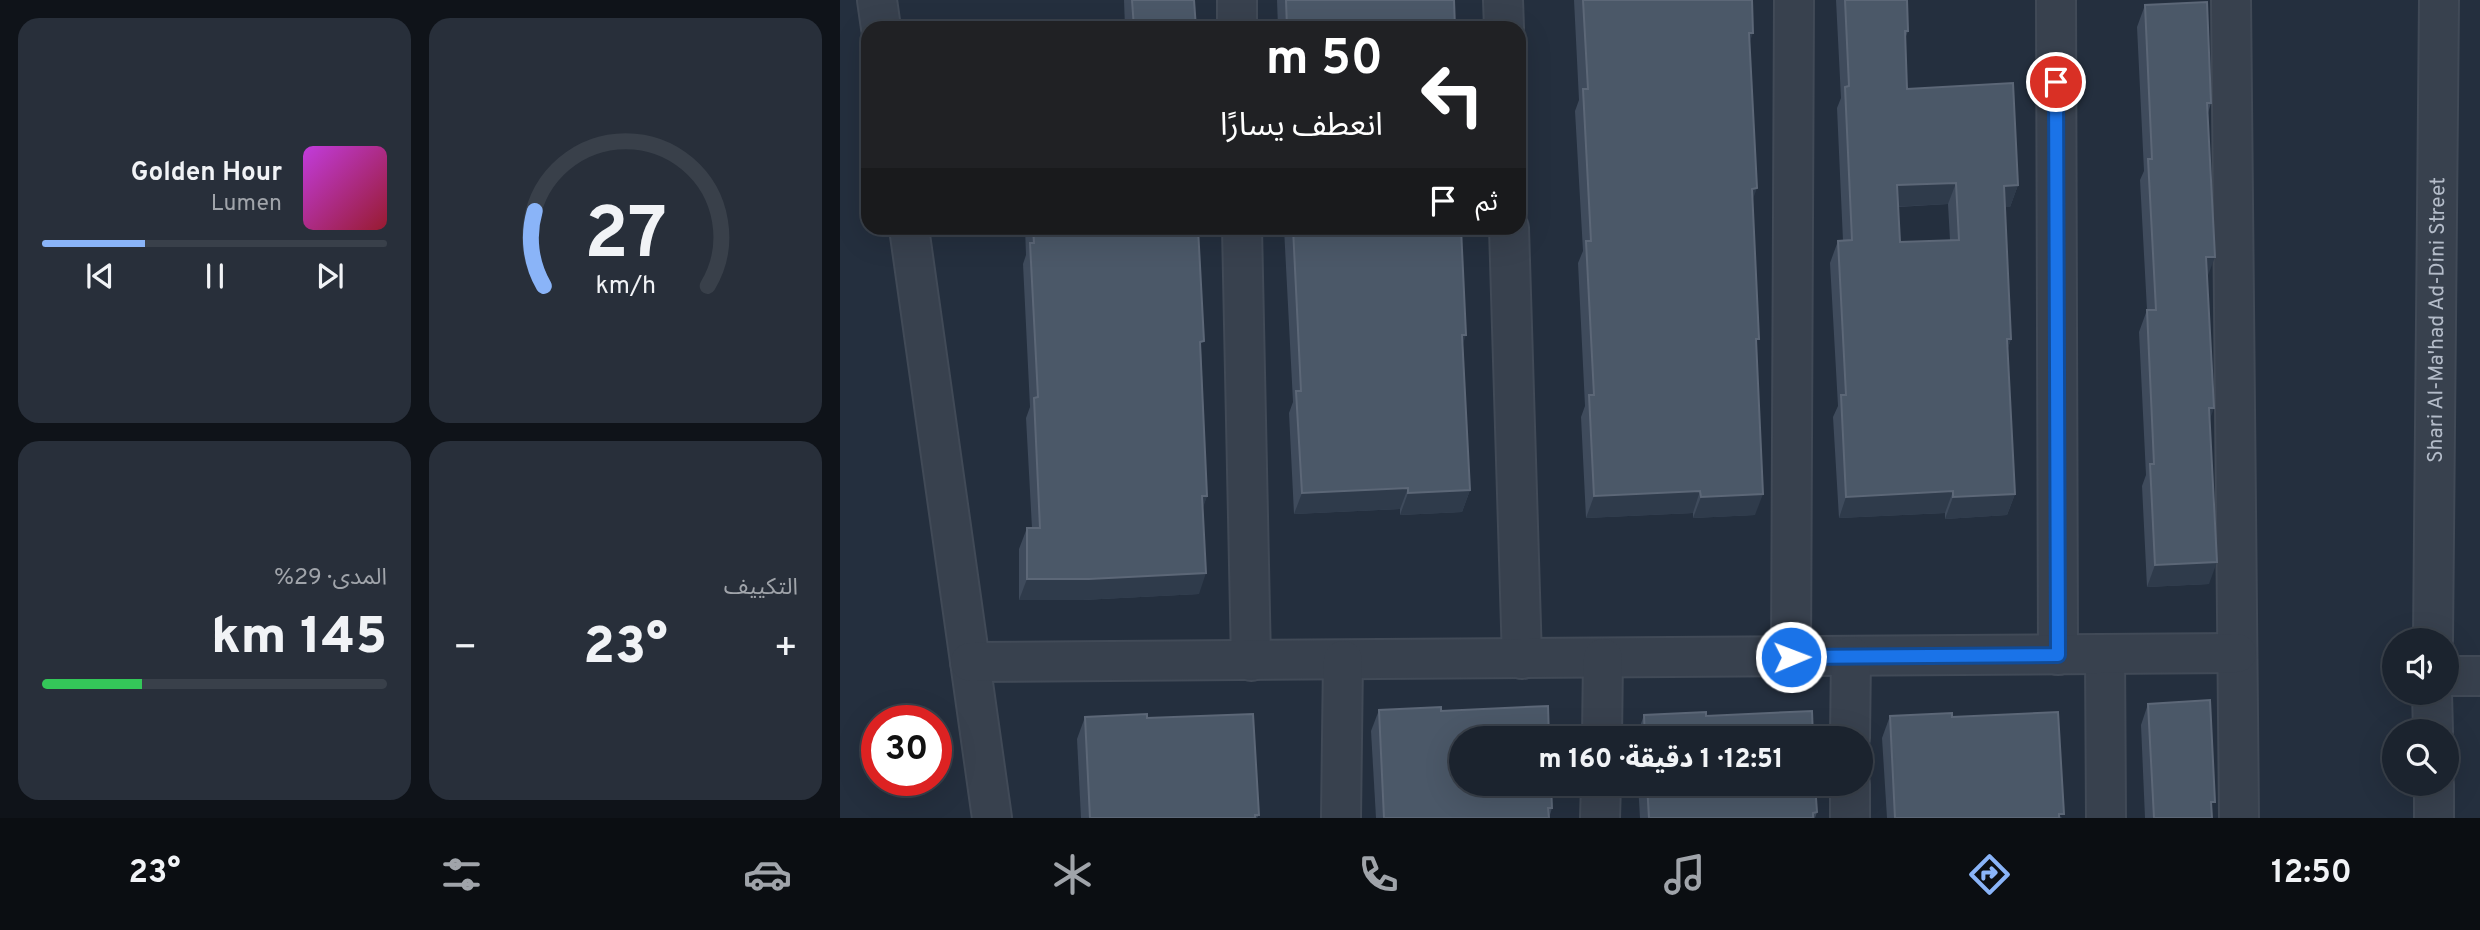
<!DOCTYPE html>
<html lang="ar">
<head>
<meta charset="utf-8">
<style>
  :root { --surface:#1b232e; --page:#282f3a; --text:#f1f3f6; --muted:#a0a4aa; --line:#39404a; --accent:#8ab4f8 }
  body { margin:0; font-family:Overpass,"Noto Sans Arabic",sans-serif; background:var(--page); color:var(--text); direction:rtl; height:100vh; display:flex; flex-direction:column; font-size:26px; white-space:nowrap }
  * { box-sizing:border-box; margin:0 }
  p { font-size:23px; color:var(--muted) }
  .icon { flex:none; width:38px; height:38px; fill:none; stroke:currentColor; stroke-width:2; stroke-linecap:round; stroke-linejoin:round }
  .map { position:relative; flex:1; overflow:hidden; direction:ltr }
  .panel { display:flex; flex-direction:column; gap:18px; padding:18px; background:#0f1319; width:840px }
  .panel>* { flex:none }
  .hud { position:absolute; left:21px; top:21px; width:665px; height:214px; border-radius:21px; box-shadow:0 7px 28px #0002,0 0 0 2px var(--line); direction:rtl; background:#202124; color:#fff; overflow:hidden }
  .fabs { position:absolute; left:1542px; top:628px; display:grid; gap:14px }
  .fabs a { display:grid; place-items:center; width:77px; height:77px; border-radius:50%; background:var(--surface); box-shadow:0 7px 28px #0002,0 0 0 2px var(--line); font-size:35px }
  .speed { position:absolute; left:21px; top:705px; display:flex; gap:14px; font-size:35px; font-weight:700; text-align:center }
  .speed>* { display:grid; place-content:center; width:91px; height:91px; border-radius:50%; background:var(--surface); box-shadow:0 7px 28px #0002,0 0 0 2px var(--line); line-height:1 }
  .speed .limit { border:10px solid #d22; background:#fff; color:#111 }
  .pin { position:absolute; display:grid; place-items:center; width:60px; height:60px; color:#fff; margin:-30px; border:4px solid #fff; border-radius:50%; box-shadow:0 2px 7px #0007 }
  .me { position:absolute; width:77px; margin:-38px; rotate:89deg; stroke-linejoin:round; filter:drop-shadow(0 0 5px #0008) }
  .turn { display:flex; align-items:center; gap:24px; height:147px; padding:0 28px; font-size:32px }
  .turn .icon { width:91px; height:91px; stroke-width:2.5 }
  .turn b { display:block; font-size:49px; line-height:60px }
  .then { display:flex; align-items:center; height:66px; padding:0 28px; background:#0003; gap:14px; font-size:26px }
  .big { font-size:52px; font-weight:800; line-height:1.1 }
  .panel .widget { flex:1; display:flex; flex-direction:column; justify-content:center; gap:10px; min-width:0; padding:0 24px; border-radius:21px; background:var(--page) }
  .panel .dial { align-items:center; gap:0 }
  .dial svg { height:182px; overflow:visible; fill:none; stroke:var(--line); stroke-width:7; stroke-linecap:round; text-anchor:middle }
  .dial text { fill:var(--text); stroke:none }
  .song { display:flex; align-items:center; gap:21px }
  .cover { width:84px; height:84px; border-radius:10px; background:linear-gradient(135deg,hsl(290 70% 55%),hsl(350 70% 35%)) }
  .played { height:7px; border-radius:4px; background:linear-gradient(90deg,var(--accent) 30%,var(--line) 30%) }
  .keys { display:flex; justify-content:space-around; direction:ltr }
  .heat { display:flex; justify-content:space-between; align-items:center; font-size:38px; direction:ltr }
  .charge { height:10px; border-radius:5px; background:linear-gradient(90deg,#34c759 29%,var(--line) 0) }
  .panel .tiles { flex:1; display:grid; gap:18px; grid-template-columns:repeat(2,1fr) }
  .trip { position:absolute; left:609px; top:726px; width:424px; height:70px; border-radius:35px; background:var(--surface); box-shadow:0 7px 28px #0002,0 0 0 2px var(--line); font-weight:800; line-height:70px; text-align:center; direction:rtl }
  .tabs { display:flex; height:112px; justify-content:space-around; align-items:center; background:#0b0e12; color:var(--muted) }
  .tabs .icon { width:49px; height:49px }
  .tabs .selected { color:var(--accent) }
  .tabs b { font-size:32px; color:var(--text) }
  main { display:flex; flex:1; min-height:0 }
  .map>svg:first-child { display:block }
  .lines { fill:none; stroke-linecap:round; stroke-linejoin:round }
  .minor-casing { stroke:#414a57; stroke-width:42 }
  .minor { stroke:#38414e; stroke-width:38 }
  .wall { fill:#3f4b5c; fill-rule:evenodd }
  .shaded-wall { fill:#2f3b4b }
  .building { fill:#4b5868; stroke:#5c6777; stroke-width:2; fill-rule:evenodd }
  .route-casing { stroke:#114b97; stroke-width:18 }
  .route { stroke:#1a73e8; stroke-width:12 }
  .labels { text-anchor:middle; stroke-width:7; stroke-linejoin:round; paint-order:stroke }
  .street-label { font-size:21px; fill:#b4bcc9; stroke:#1d2633 }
</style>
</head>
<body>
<main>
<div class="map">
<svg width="1640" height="818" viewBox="0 0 1640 818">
  <rect width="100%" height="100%" fill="#242f3e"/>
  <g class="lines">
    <g class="minor-casing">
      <g id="minor">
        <path d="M37 0 41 28"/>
        <path d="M397 0V28"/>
        <path d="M663 0 664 28"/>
        <path d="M1216 0 1218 655"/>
        <path d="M1391 0 1399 818"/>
        <path d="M69 228 152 818"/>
        <path d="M402 228 411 661"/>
        <path d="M669 228 682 659"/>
        <path id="s1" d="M1593 640 1599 0"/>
        <path d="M1265 654 1266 818"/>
        <path d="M951 657 954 0"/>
        <path d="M130 662 1397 653"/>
        <path d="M1606 676H1640"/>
        <path d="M1592 693 1593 732"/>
        <path d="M762 738 763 658"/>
        <path d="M1010 738 1011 656"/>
        <path d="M1594 784V818"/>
        <path d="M501 818 503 660"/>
        <path d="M760 818 761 784"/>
        <path d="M1010 818V784"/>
      </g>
    </g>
    <use href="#minor" class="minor"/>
  </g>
  <g class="wall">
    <path d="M284 0H354L356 28H285Z"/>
    <path d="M437 0H614L615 28H438Z"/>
    <path d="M734 0H912L909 44 916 348 915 515 853 518V513L746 518 741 417 745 406 738 263 743 251 735 111 739 100Z"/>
    <path d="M996 0H1067L1068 31 1065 39 1067 89 1178 185 1170 207H1165L1171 339 1167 350 1175 494 1167 515 1105 519V513L999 518 993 417 998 406 990 263 998 241H1003L997 108 1001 98ZM1108 204 1110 240 1060 242 1058 207Z"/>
    <path d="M1305 5 1371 103 1368 113 1367 278 1370 419 1369 584 1307 587 1302 486 1306 475 1299 332 1307 310 1300 180 1304 171 1297 27Z"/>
    <path d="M185 228H358L361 350 367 496 362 509 359 594 242 600H179V549L187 528H192L186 418 190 407 183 264 186 255Z"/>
    <path d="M444 228H621L623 346 630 490 622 512 560 515V509L454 514 449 413 453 402Z"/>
    <path d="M1308 704 1372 812V818H1305L1301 725Z"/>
    <path d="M539 710 601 711 712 808 709 818H536L531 731Z"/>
    <path d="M804 715 866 716 973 738H796Z"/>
    <path d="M1050 716 1112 717 1222 818H1047L1042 738Z"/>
    <path d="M245 717 307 718 419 815 417 818H241L237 739Z"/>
    <path d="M798 784H975L977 812 975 818H800Z"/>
  </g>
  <g class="shaded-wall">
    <path d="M909 33H913L905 55Z"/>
    <path d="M1116 183 1108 204 1050 207 1057 185Z"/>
    <path d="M1178 185 1170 207H1156L1164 186Z"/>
    <path d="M917 188 909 210 912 189Z"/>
    <path d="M1366 257H1375L1367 278Z"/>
    <path d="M622 335H626L619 356Z"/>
    <path d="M1167 339H1171L1164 361Z"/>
    <path d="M1369 408H1374L1366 430Z"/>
    <path d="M568 488 560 509 454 514 462 493Z"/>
    <path d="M630 490 622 512 560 515 568 493Z"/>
    <path d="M860 491 853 513 746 518 754 496Z"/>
    <path d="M1113 491 1105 513 999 518 1006 497Z"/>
    <path d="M923 494 915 515 853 518 861 497Z"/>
    <path d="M1175 494 1167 515 1105 519 1113 497Z"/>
    <path d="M362 496H367L360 517Z"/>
    <path d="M1377 562 1369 584 1307 587 1315 565Z"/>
    <path d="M366 573 359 594 242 600H179L187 579Z"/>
  </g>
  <g class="building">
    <path d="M292 0H354L356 28H294Z"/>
    <path d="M446 0H614L615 28H447Z"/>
    <path d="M743 0H912L913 33H909L917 188 912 189 919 339H916L923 494 861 497 860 491 754 496 749 395H754L746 241H751L743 89H748Z"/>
    <path d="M1005 0H1067L1068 31H1065L1067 89 1173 83 1178 185 1164 186 1171 339H1167L1175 494 1113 497V491L1006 497 1001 395H1006L998 241 1012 240 1005 87 1009 86ZM1116 183 1119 240 1060 242 1057 185Z"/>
    <path d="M1367 2 1371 103H1367L1375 257H1366L1374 408H1369L1377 562 1315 565 1310 464H1314L1307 310H1316L1308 159H1312L1305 5Z"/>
    <path d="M193 228H358L364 341 360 342 367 496H362L366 573 249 579H187V528H200L194 398 198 397 190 243H194Z"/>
    <path d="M453 228H621L626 335H622L630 490 568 493V488L462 493 456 391H461Z"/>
    <path d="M1370 700 1375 802H1371L1372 818H1314L1308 704Z"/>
    <path d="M708 706 709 738H621V784H711L712 808H708L709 818H544L539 710 601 707V711Z"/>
    <path d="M972 711 973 738H805L804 715 866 712V716Z"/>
    <path d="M1218 712 1224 814H1219V818H1055L1050 716 1112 713V717Z"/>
    <path d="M307 714V718L413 714 419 815H415V818H250L245 717Z"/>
    <path d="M807 784H975L977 812 973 813V818H809Z"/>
  </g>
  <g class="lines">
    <g class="route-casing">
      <path id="route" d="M951 657 1218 655 1216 82"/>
    </g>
    <use href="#route" class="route"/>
  </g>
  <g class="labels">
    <g class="street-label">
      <text dy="7" stroke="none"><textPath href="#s1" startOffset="320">Shari Al-Ma'had Ad-Dini Street</textPath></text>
    </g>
  </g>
</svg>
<div class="fabs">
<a><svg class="icon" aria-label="sound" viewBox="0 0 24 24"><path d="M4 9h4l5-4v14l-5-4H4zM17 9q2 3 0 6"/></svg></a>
<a><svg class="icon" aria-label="search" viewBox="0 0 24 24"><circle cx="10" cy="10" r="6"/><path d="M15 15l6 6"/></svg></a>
</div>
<div class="speed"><div class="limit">30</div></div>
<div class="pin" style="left:1216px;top:82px;background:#d93025"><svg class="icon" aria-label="arrive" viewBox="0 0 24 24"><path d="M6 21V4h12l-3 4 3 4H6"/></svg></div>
<svg class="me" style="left:951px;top:657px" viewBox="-20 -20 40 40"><circle r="17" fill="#1a73e8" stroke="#fff" stroke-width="3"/><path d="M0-11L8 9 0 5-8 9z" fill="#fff"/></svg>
<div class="trip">12:51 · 1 دقيقة · 160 m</div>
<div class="hud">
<div class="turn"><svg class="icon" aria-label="left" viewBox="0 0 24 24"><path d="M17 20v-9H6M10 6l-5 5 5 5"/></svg><div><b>50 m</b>انعطف يسارًا</div></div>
<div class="then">ثم<svg class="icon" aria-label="arrive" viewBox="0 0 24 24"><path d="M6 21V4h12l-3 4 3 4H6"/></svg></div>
</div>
</div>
<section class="panel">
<div class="tiles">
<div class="widget dial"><svg viewBox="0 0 100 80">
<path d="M14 69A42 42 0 1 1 86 69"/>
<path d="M14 69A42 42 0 0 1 10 36" stroke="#8ab4f8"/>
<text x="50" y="56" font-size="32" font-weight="700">27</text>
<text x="50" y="72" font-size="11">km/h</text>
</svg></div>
<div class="widget">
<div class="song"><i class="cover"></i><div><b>Golden Hour</b><p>Lumen</p></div></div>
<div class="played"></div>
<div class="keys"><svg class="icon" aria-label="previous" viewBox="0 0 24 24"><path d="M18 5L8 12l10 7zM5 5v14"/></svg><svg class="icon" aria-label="pause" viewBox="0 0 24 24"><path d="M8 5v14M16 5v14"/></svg><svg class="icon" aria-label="next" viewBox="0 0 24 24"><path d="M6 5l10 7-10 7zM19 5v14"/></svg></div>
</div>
<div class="widget"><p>التكييف</p>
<div class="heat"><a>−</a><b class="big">23°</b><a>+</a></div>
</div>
<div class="widget"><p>المدى · 29%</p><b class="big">145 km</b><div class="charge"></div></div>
</div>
</section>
</main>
<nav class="tabs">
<b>12:50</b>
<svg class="icon selected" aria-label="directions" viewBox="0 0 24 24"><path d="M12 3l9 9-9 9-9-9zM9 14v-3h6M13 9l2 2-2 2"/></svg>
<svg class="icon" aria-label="music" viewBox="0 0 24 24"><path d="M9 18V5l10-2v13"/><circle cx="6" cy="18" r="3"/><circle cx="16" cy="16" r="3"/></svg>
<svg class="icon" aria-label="phone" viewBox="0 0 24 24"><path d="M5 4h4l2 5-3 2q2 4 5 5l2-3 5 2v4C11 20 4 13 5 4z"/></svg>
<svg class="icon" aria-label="climate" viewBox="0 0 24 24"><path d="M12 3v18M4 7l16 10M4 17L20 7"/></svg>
<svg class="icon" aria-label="car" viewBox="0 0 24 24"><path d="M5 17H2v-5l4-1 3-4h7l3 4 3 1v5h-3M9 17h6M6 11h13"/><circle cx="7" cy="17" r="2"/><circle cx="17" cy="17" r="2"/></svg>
<svg class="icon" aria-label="filters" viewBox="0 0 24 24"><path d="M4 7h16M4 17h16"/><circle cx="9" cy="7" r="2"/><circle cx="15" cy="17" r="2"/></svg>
<b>23°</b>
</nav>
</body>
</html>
